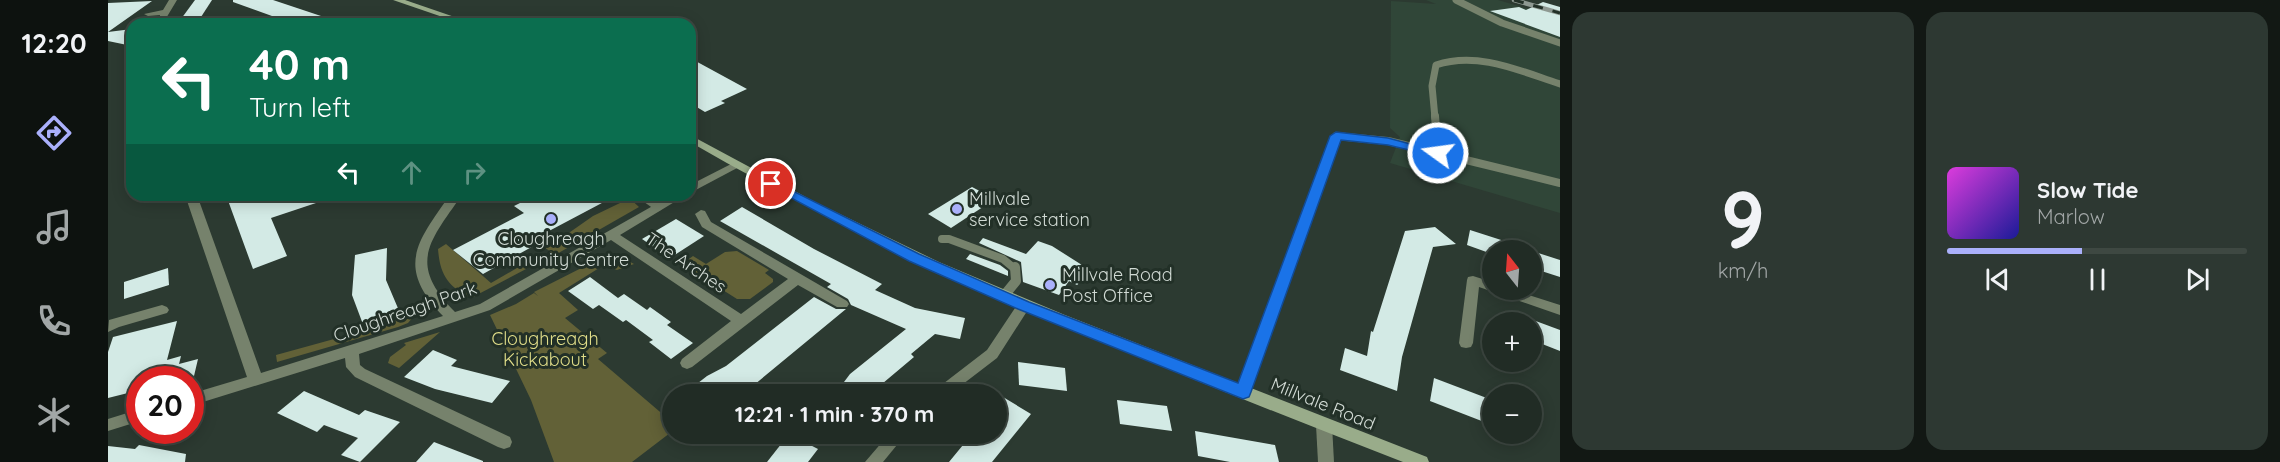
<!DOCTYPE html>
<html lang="en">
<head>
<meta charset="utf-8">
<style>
  :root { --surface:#212c25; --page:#2d3832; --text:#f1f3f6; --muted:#a2a7a7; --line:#3e4842; --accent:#aab0fb }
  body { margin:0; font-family:Quicksand,sans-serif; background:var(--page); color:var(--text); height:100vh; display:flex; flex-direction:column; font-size:22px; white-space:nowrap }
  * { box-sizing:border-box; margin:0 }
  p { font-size:20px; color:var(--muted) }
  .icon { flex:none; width:33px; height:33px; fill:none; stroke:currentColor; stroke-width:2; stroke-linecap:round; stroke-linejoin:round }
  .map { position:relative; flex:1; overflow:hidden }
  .drawer { display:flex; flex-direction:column; gap:12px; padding:12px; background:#121814; width:720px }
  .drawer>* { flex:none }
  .banner { position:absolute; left:18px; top:18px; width:570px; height:183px; border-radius:18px; box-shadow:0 3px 15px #0003,0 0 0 2px var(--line); background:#0b6e4f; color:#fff; overflow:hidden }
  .needle { width:39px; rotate:343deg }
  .buttons { position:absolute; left:1374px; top:240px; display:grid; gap:12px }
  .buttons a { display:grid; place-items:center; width:60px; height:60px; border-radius:50%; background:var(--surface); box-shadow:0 3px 15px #0003,0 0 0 2px var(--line); font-size:30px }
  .speed { position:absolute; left:18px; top:366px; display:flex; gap:12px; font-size:30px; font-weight:700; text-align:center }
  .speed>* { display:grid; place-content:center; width:78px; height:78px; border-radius:50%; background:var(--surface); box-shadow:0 3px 15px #0003,0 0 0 2px var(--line); line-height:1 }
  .speed .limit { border:9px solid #d22; background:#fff; color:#111 }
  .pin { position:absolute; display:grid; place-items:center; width:51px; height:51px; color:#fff; margin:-26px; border:3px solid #fff; border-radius:50%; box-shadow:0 2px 6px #0007 }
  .me { position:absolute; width:66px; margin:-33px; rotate:284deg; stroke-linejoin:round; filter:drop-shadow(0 0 4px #0008) }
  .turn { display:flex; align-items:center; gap:21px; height:126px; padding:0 24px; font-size:27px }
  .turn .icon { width:78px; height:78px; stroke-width:2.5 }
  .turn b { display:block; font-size:42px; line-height:51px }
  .lanes { display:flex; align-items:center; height:57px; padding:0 24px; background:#0003; justify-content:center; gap:30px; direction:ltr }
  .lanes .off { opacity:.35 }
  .drawer .widget { flex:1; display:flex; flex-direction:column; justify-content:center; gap:9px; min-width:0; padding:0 21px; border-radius:18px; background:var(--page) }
  .drawer .dial { align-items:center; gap:0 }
  .dial b { font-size:78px; line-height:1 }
  .song { display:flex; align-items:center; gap:18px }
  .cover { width:72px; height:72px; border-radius:9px; background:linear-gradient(135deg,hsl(300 70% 55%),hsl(240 70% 35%)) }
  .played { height:6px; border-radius:3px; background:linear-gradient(90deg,var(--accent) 45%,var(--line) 45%) }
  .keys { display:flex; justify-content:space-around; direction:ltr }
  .drawer .tiles { flex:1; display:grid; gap:12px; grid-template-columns:repeat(2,1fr) }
  .trip { position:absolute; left:554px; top:384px; width:345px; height:60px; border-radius:30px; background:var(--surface); box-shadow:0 3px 15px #0003,0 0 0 2px var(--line); font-weight:700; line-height:60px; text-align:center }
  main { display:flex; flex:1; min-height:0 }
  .menu { display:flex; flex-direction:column; width:108px; justify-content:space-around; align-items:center; background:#0d120f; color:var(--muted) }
  .menu .icon { width:42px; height:42px }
  .menu .current { color:var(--accent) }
  .menu b { font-size:27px; color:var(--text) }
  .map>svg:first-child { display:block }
  .built { fill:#304638 }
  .green { fill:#626137 }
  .building { fill:#d3eae5 }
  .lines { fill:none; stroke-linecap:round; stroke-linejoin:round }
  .service-far2 { stroke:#76826c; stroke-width:7 }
  .service-far1 { stroke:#76826c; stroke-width:8 }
  .service { stroke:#76826c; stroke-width:10 }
  .minor { fill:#76826c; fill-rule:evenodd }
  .secondary { fill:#99ac8a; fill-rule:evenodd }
  .rail-casing { stroke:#8e9992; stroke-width:4.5 }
  .rail { stroke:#223027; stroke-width:3; stroke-dasharray:10; stroke-linecap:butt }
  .route { fill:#1a73e8; stroke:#114b97; stroke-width:1.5 }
  .poi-dot { fill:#aab0fb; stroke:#223027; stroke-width:2 }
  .labels { text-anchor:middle; stroke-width:6; stroke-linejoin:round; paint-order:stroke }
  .poi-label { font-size:18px; fill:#d1dad4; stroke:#223027; text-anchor:start }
  .street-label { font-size:18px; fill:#d1dad4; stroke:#223027 }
  .park-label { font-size:18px; fill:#e0dd89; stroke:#223027 }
</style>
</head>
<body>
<main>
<nav class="menu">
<b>12:20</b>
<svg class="icon current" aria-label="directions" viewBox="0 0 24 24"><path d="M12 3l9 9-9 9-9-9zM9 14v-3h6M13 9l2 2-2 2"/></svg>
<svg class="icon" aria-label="music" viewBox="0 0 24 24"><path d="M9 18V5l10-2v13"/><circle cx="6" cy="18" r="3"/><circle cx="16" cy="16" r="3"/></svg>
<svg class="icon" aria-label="phone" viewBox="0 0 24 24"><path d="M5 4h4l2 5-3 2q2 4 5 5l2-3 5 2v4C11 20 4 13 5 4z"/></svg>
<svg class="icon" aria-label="climate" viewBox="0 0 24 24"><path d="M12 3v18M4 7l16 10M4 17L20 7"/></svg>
</nav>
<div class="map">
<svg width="1452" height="462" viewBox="0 0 1452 462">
  <rect width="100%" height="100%" fill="#2c3a31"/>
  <path class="built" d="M1318 0H1390L1452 18V213L1282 163 1292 137 1282 128 1283 1 1328 4Z"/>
  <g class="green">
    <path d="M519 196 531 207 447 255 432 244 447 236 455 237 485 216 512 203 508 200Z"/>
    <path d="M338 244 383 283 433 254 439 258 363 298C339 286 332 274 330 249Z"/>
    <path d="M629 251 661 270 657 273 665 279V282L642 299H629L574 264 585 256 598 264 617 252Z"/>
    <path d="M499 255 511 256 526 264 509 270 496 265 451 293 470 310 457 318 499 353 490 359 558 417 564 413 562 433 524 462H446L423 400 382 315 408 304 426 293 430 296 426 292Z"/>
    <path d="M310 311 300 323 290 327 169 362 168 355 266 328Z"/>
    <path d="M332 332 291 368 280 363 282 357 298 345 296 343Z"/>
  </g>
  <g class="building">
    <path d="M87 0H104L93 17 73 19Z"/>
    <path d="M125 0H165L228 21 227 24H186L125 2Z"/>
    <path d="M44 1 0 32 24 29V46L0 41V3Z"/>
    <path d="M1435 2 1452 7V37L1382 11 1411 7 1418 10Z"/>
    <path d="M582 58 639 89 613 101 617 103 597 112 582 103Z"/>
    <path d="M864 187 887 199 843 228 820 214Z"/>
    <path d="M118 195H222L223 198 163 218 179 256 145 269Z"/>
    <path d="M428 195H509L424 240 429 244 375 274 345 250 416 213 406 206Z"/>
    <path d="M634 207 706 249 774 284 767 290 807 308 857 318 852 339 827 334 803 354 806 357 762 394H727L742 374 798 329 743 305 740 299 719 287 723 284 612 221Z"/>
    <path d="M568 219 596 236 562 258 534 239Z"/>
    <path d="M1327 227 1348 244 1325 247 1294 357 1289 391 1232 370 1237 348 1259 356 1263 331 1265 332 1297 231Z"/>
    <path d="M1362 230 1415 247 1414 250H1384V254L1359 245Z"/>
    <path d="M875 238 918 254 930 241 944 246 985 272 969 285 961 281 951 295 915 282 913 262 871 243Z"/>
    <path d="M279 248 278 280 292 313 256 327 244 295 247 255Z"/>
    <path d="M1424 251 1452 260V277L1424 268Z"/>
    <path d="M862 254 892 265 900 271V276L858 259Z"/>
    <path d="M60 268 61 285 16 299V282Z"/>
    <path d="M482 277 510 298 516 294 539 310 542 307 563 322 559 325 585 343 563 359 541 342 545 340 518 320 515 322 491 305 485 309 460 291Z"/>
    <path d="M706 297 728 309H738L635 394H576L599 376 618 366Z"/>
    <path d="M1425 320 1452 330V351L1424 340Z"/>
    <path d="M69 321 59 360 73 356 71 364 90 359 86 376 72 380H32V390L0 398V352L5 337Z"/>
    <path d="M325 350 349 360 343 366 402 381 384 403 327 389 296 377Z"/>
    <path d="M910 362 957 368 959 391 911 385Z"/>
    <path d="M1326 378 1384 400V425L1322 401Z"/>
    <path d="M196 391 251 415 257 410 292 422 252 462 233 455 250 438 216 425 209 432 169 413Z"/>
    <path d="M895 397 923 414 884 462H841L864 434H888V405Z"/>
    <path d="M1009 400 1059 406 1064 431 1012 424Z"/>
    <path d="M1087 431 1167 445 1171 462H1122L1090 456Z"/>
    <path d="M681 434 710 449 700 462H659Z"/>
    <path d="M326 442 375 461V462H308Z"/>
    <path d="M31 445 78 454 77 462H0V446L27 449Z"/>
  </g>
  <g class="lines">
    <g class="service-far2">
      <path d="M1348 0 1394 23 1452 43"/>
      <path d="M1327 118 1324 86 1328 65C1370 51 1412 71 1452 84"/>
    </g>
    <g class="service-far1">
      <path d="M1327 116 1330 153"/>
      <path d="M536 197 550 207"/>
      <path d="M834 239H841L895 259 907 269"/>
      <path d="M1180 269 1228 136 1280 141 1452 183"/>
    </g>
    <g class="service">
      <path d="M895 297 908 281 907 267"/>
      <path d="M1135 392 1180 267"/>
    </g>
    <g class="minor">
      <path d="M61 0H69L57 20H51L52 15 40 16 36 14 55 10Z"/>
      <path d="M627 162 632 165 631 167 582 193V185Z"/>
      <path d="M77 195H89L153 373 335 316C288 267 308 243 342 195H354C320 243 300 264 347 312L372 304 564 195H578L512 235 633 314 680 279 594 227 587 214 593 210 597 211 603 222 739 301 741 304 739 307H729L690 285 584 367 579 369 574 367 572 363 574 359 623 321 503 240 382 310 251 354 252 365 257 369 402 437 404 442 402 447 396 449 390 447 247 377 238 367 237 358 82 406V394L139 377Z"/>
      <path d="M1365 276 1384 282V290H1405L1452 305V315L1371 287 1365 343 1363 347 1358 348 1353 347 1351 343 1359 280 1360 277Z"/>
      <path d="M916 300 921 302 923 305 889 358 842 394H825L827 390 879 350 911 302Z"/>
      <path d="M54 305 59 307 61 310 59 313 11 327 0 332 1 320Z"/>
      <path d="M32 409V421L0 431V419Z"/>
      <path d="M1216 419 1222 420 1224 425 1226 462H1210L1208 425 1210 420Z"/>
      <path d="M781 434H798L775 462H757Z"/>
    </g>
    <g class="secondary">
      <path d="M285 0H297L367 24H355Z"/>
      <path d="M582 135 707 202 831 262 957 315 1319 457 1321 462H1295C1052 367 808 273 582 142Z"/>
    </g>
    <g class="rail-casing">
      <path id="rail" d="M1406 0 1452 13"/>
    </g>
    <use href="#rail" class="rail"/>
  </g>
  <path class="route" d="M1228 132 1280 138 1336 153 1330 157 1280 145 1233 140 1143 392 1141 397 1135 399 910 309 801 261 657 184 658 182H667L811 254 921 302 1130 383 1222 136Z"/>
  <g class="poi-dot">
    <circle cx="849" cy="209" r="6"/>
    <circle cx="443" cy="219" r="6"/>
    <circle cx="942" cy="285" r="6"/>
  </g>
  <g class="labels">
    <g class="poi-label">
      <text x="861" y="205">Millvale<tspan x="861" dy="21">service station</tspan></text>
      <text x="443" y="245" text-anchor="middle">Cloughreagh<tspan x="443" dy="21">Community Centre</tspan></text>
      <text x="954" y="281">Millvale Road<tspan x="954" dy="21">Post Office</tspan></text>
    </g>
    <g class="street-label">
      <text transform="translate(578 263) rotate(34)" y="6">The Arches</text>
      <text transform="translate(297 312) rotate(-19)" y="6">Cloughreagh Park</text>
      <text transform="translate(1215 404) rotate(22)" y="6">Millvale Road</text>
    </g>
    <g class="park-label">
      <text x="437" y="345">Cloughreagh<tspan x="437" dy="21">Kickabout</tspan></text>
    </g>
  </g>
</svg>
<div class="buttons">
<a><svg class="needle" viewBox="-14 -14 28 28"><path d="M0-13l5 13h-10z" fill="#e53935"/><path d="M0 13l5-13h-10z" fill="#a2a7a7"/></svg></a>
<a>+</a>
<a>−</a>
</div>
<div class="speed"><div class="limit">20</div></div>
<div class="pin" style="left:663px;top:184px;background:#d93025"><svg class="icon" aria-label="arrive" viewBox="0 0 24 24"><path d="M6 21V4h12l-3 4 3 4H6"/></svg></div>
<svg class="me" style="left:1330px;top:153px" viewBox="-20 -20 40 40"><circle r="17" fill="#1a73e8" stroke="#fff" stroke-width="3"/><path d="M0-11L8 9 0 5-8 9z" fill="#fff"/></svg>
<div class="trip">12:21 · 1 min · 370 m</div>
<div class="banner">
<div class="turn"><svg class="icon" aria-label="left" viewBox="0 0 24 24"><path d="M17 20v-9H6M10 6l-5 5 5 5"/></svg><div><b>40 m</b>Turn left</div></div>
<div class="lanes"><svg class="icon" aria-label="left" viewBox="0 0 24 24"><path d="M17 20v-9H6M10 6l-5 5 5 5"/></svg><svg class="icon off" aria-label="ahead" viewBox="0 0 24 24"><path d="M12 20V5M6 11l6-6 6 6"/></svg><svg class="icon off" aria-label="right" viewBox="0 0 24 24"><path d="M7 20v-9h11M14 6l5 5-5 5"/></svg></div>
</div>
</div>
<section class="drawer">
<div class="tiles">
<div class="widget dial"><b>9</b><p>km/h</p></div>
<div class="widget">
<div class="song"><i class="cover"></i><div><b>Slow Tide</b><p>Marlow</p></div></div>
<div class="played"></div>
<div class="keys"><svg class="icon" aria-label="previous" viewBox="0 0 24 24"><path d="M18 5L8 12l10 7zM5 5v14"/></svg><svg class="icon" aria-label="pause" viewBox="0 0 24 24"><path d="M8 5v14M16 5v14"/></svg><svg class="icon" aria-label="next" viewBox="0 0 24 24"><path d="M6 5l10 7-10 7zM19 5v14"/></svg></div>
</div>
</div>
</section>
</main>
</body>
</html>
